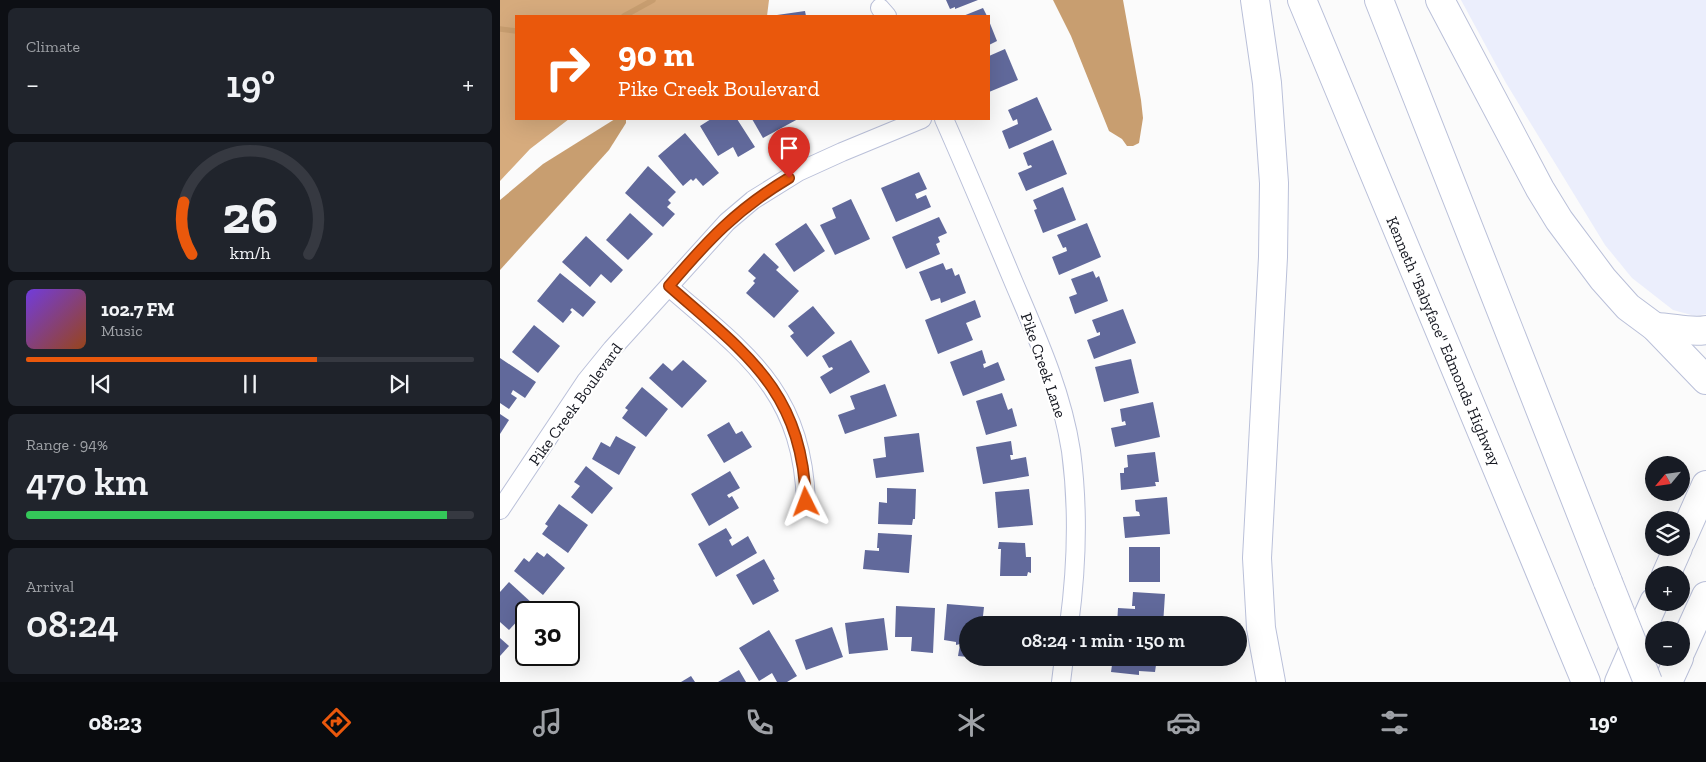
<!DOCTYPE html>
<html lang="en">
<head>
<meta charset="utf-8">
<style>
  :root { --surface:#171b24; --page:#20242c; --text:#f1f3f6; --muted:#9ea1a6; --line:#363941; --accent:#ea580c }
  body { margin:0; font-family:"Zilla Slab",serif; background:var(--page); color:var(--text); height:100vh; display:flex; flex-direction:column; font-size:19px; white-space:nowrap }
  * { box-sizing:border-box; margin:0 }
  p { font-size:16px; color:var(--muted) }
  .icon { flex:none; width:28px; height:28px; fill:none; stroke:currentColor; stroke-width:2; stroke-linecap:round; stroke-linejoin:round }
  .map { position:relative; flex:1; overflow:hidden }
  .side { display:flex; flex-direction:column; gap:8px; padding:8px; background:#0d0f14; width:500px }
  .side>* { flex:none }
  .hud { position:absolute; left:15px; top:15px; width:475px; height:105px; border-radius:0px; box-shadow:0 5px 20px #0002; background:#ea580c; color:#fff; overflow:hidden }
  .needle { width:32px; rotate:241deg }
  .fabs { position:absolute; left:1145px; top:456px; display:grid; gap:10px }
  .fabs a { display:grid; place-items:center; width:45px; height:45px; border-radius:50%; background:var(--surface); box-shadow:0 5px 20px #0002; font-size:25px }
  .speed { position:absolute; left:15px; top:601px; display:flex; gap:10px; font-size:25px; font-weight:700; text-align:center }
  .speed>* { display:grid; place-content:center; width:65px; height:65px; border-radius:50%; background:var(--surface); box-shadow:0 5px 20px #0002; line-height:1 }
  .speed .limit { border:2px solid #111; border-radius:8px; background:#fff; color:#111 }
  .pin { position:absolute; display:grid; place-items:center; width:42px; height:42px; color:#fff; margin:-51px -21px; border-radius:50% 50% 50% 0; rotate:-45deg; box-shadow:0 0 5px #0007 }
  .pin .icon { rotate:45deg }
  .me { position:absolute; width:55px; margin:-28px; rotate:357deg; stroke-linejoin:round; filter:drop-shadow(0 0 4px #0008) }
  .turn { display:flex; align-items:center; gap:18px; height:105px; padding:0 20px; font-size:22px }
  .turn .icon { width:65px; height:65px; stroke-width:2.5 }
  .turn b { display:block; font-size:35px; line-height:42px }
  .big { font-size:38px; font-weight:600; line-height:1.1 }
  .side .widget { flex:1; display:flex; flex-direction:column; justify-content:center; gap:8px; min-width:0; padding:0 18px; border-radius:8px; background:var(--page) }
  .side .dial { align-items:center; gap:0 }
  .dial svg { height:130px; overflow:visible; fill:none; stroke:var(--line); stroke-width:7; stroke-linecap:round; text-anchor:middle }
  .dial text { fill:var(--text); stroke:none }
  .song { display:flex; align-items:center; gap:15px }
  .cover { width:60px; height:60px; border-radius:8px; background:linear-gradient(135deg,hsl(260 70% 55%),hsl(20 70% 35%)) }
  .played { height:5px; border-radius:2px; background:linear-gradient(90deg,var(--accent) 65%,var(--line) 65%) }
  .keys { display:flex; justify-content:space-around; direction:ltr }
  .heat { display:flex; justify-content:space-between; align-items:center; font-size:28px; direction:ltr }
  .charge { height:8px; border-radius:4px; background:linear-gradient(90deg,#34c759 94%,var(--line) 0) }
  .trip { position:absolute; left:459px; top:616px; width:288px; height:50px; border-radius:25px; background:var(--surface); box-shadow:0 5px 20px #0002; font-weight:600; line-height:50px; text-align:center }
  .tabs { display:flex; height:80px; justify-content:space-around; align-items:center; background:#090b0e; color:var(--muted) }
  .tabs .icon { width:35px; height:35px }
  .tabs .on { color:var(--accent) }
  .tabs b { font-size:22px; color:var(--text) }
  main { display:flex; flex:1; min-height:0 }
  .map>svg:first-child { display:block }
  .built { fill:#ebeefc }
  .forest { fill:#d6ab7d }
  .water { fill:#c89e70 }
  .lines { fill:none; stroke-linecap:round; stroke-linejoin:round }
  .stream { stroke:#c89e70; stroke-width:5.5 }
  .building { fill:#61699b }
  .minor-casing { stroke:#bac0d9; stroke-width:20 }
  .primary-casing { stroke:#bac0d9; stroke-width:30 }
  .motorway-casing { stroke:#bac0d9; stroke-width:30 }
  .minor { stroke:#fff; stroke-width:18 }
  .primary { stroke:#fff; stroke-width:28 }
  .motorway { stroke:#fff; stroke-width:28 }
  .motorway-bridge-casing { stroke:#bac0d9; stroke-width:30; stroke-linecap:butt }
  .motorway-bridge { stroke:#fff; stroke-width:28 }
  .route-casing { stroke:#983908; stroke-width:12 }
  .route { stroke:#ea580c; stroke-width:9 }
  .labels { text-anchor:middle; stroke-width:4.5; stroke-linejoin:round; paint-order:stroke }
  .street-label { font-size:16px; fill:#161821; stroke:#fff }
</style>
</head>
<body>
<main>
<section class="side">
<div class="widget"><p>Climate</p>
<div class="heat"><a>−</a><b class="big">19°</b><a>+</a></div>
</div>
<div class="widget dial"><svg viewBox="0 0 100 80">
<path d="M14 69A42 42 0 1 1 86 69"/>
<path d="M14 69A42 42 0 0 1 9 37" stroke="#ea580c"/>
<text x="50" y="56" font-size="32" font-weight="700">26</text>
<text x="50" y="72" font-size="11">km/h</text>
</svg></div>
<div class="widget">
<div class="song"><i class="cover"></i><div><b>102.7 FM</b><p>Music</p></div></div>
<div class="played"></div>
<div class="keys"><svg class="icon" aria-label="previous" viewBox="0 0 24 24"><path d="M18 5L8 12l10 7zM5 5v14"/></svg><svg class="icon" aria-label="pause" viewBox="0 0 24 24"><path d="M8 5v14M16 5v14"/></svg><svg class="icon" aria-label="next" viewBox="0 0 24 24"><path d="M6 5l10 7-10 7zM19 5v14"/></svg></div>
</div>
<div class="widget"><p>Range · 94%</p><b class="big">470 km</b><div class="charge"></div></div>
<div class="widget"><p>Arrival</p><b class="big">08:24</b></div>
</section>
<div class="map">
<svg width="1206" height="682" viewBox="0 0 1206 682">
  <rect width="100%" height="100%" fill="#fbfbfb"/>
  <path class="built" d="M961 0H1206V314L1195 316 1173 310 1132 278 1105 245 1006 83Z"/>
  <path class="forest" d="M0 0H269L267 16H16V119H69L30 149 0 181Z"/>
  <g class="water">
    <path d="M553 0H623L641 100 643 118 639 143 633 146H627L622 139 609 131 571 36Z"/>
    <path d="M115 119H126V123L109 150 0 270V200L43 164Z"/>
  </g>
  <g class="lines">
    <g class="stream">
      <path d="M124 16 153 0"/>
      <path d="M0 29 16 31"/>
    </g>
  </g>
  <g class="building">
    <path d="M446 0H478L455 9V7L450 9Z"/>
    <path d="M483 8 487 16H463Z"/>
    <path d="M305 11 306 16H277V15Z"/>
    <path d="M489 21 497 41 489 45Z"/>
    <path d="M505 49 518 80 489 92V56Z"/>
    <path d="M537 97 552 130 509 149 502 131 518 124 517 119 513 121 508 110Z"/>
    <path d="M211 119H237L255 147 238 157 233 147 218 156 200 126Z"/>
    <path d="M252 119H298L263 138Z"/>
    <path d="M185 133 219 173 203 186 196 178 193 181 191 179 183 186 158 156Z"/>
    <path d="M553 140 567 174 526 191 518 173 532 167 531 165 528 166 523 153Z"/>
    <path d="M148 166 176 192 168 200 171 203 167 207 175 214 163 227 125 193Z"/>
    <path d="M419 172 427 189 415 194 417 199 426 195 431 207 396 222 381 188Z"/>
    <path d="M563 187 576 220 543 233 534 210 537 209 533 200Z"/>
    <path d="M351 199 370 239 335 255 320 225 336 218 332 208Z"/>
    <path d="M130 213 153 234 128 260 106 240Z"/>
    <path d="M439 217 447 233 438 237 440 242 436 244 440 254 406 269 392 237Z"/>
    <path d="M306 223 325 251 294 272 275 244Z"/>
    <path d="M587 223 601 257 559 275 552 257 567 251 566 247 563 248 557 235Z"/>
    <path d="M86 236 123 270 111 283 101 274 90 287 62 262Z"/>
    <path d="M264 253 279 267 276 270 299 291 274 318 246 293 255 283 253 281 256 278 248 271Z"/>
    <path d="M443 263 446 270 452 268 455 276 459 274 466 293 441 303 440 298 431 301 419 272Z"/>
    <path d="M593 271 596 278 599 276 608 301 575 314 569 297 577 294 571 279Z"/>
    <path d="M60 273 96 302 83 317 72 308 70 310 72 312 63 323 37 301Z"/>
    <path d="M475 300 481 317 466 323 473 340 438 354 425 320Z"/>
    <path d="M313 306 335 333 307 357 290 336 294 333 288 326Z"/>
    <path d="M623 309 636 343 594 359 587 340 600 335V332L597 333 592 320Z"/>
    <path d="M34 325 60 346 38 373 12 352Z"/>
    <path d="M351 340 370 372 330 394 320 377 333 369 332 367 329 368 322 356Z"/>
    <path d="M482 350 486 363 483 364 484 368 498 362 505 380 463 396 450 362Z"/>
    <path d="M0 358 36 382 25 398 13 390 11 394 17 398 9 409 0 403Z"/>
    <path d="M631 359 639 393 604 402 595 367Z"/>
    <path d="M183 360 207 381 182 408 149 378 163 363 172 371Z"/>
    <path d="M385 384 397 416 345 434 338 415 355 409 350 396Z"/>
    <path d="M142 387 168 409 146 437 122 418 128 410 125 408Z"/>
    <path d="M502 393 508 410 512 408 517 426 486 435 476 401Z"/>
    <path d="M653 402 660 437 615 447 611 428 626 425 625 421 622 422 620 409Z"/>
    <path d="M0 414 9 420 0 434Z"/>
    <path d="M229 422 236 434 242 431 252 447 224 463 207 435Z"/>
    <path d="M419 433 424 472 376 478 373 459 386 457 384 437Z"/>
    <path d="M116 436 136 447 119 475 92 459 101 442 110 447Z"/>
    <path d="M511 441 513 455H510L511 460 526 457 529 476 483 484 476 447Z"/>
    <path d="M655 452 659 482H655L656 486 621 490 620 473H624V468L628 467 627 455Z"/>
    <path d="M86 466 113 488 92 514 71 497 80 486 74 482Z"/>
    <path d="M230 471 240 488 227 495 229 498 232 496 239 508 209 526 191 494Z"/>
    <path d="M387 488 416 489 415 519H413L412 525 378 524 379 502 387 503Z"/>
    <path d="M529 489 533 525 498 528 495 492Z"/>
    <path d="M667 497 670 534 625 538 623 517 640 516 639 512 636 511 635 500Z"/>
    <path d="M59 504 88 525 68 553 42 534 48 526 45 524Z"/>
    <path d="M226 528 232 538 229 540 232 546 248 536 257 553 216 577 198 544Z"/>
    <path d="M378 533 412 535 409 573 363 569 365 550 379 551V548H377Z"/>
    <path d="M499 542 525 543 526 557H531V573L528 572 527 576H500L501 549H498Z"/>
    <rect x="629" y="547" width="31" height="35"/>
    <path d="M37 552 44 557 47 553 65 568 43 595 14 571 24 558 29 562Z"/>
    <path d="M264 559 275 579 273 580 279 591 253 605 236 575Z"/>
    <path d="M9 582 33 604 9 630 0 622V592Z"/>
    <path d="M633 592 665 594 663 625H617L618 608 635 609V606H632Z"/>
    <path d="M447 604 484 607 482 625H468V657L458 656 460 644 456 645V642L444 640Z"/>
    <path d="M396 606 435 608 433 653 411 651 412 637H395Z"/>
    <path d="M384 618 388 650 349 654 345 623Z"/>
    <path d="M332 627 343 657 306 670 295 640Z"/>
    <path d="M269 630 297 676 287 682H277L272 673 259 681 239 648Z"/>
    <path d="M0 638 9 646 0 656Z"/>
    <path d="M613 658H657L655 672 639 671V675L611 672Z"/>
    <path d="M239 670 246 682H218Z"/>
    <path d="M191 676 195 682H181Z"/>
  </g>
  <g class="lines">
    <g class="minor-casing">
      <g id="minor">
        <path d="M380 8 387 16"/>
        <path d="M444 119C468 173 491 228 514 283 537 337 562 392 571 451 579 511 577 566 569 625"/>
        <path d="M169 287C246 354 302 390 306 502"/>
        <path d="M0 510 86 381 112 349 227 222 253 200 298 172 342 152 422 119"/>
        <path d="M561 682 564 658"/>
      </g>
    </g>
    <g class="primary-casing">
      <g id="primary">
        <path d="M1181 541 1206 485"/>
        <path d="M1166 575 1178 548"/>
        <path d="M1181 651 1206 596"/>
        <path d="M1119 682 1154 602"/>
        <path d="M1168 682 1179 658"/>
      </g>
    </g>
    <g class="motorway-casing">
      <g id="motorway">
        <path d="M755 0 767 83 774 183 773 257 757 558 761 628 771 682"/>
        <path d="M802 0 1086 682"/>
        <path d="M879 0 1108 582"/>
        <path d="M940 0 1040 189 1059 220 1103 279 1128 307 1155 327 1206 380"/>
        <path d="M1155 327C1172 327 1189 333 1206 330"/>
      </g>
    </g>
    <use href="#minor" class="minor"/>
    <use href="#primary" class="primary"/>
    <use href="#motorway" class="motorway"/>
    <g class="motorway-bridge-casing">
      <path id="motorway-bridge" d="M1108 582 1148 682"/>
    </g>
    <use href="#motorway-bridge" class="motorway-bridge"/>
  </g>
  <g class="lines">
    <g class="route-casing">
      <path id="route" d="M289 178C237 209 208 240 169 286 246 354 302 390 306 502"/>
    </g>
    <use href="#route" class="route"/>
  </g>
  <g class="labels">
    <g class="street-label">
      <text transform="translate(944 341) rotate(67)" y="6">Kenneth "Babyface" Edmonds Highway</text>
      <text transform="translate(544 365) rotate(71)" y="6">Pike Creek Lane</text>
      <text transform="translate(75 404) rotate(-54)" y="6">Pike Creek Boulevard</text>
    </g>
  </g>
</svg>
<div class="fabs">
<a><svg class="needle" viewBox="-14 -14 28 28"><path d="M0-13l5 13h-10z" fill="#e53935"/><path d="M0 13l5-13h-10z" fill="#9ea1a6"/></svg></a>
<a><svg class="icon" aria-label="layers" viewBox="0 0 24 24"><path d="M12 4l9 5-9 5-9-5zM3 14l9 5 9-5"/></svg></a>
<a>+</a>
<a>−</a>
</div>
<div class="speed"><div class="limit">30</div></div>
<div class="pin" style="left:289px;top:178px;background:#d93025"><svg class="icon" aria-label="arrive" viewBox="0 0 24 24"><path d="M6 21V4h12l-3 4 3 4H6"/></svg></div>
<svg class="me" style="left:306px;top:502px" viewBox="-20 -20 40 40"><path d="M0-17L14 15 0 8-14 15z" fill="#ea580c" stroke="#fff" stroke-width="4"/></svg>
<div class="trip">08:24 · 1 min · 150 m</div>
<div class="hud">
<div class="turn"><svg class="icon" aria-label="right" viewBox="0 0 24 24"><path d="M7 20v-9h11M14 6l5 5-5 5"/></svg><div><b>90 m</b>Pike Creek Boulevard</div></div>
</div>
</div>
</main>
<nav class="tabs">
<b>08:23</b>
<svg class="icon on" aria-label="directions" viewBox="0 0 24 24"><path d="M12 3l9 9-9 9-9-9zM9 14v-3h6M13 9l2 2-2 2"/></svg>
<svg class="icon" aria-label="music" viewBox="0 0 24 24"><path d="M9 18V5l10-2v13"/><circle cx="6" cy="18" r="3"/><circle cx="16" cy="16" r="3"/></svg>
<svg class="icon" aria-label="phone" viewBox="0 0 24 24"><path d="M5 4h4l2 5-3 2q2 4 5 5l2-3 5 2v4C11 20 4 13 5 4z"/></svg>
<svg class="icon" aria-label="climate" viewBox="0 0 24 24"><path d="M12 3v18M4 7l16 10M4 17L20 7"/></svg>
<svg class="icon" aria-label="car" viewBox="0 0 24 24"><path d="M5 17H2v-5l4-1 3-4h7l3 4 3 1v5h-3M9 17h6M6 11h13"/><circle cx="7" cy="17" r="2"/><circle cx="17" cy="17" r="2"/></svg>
<svg class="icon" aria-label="filters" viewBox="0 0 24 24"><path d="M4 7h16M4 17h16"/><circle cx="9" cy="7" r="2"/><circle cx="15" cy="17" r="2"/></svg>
<b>19°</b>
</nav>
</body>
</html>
